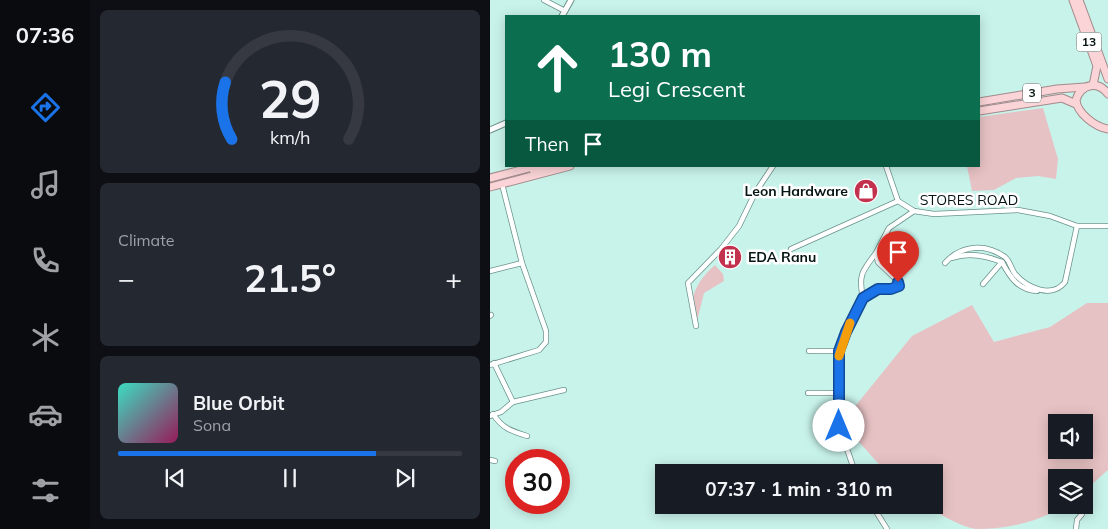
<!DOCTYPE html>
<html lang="en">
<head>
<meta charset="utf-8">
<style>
  :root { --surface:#171b24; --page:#242831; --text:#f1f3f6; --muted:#9ea1a6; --line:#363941; --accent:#1a73e8 }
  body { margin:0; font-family:Mulish,sans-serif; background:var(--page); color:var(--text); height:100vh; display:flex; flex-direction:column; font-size:19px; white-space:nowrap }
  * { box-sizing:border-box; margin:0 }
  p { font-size:16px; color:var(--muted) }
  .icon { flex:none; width:28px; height:28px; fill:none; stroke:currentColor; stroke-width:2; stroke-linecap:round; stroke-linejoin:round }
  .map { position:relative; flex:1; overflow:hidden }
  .side { display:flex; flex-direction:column; gap:10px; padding:10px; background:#0d0f14; width:400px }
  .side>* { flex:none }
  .guide { position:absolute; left:15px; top:15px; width:475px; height:152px; border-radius:0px; box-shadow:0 2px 12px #0003; background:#0b6e4f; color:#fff; overflow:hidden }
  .tools { position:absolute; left:558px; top:414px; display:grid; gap:10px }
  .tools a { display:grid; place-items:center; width:45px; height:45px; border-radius:0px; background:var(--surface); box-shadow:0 2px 12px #0003; font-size:25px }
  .speed { position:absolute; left:15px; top:449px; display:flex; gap:10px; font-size:25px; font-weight:700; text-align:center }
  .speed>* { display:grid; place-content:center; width:65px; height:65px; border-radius:50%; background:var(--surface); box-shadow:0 2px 12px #0003; line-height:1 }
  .speed .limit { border:8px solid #d22; background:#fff; color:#111 }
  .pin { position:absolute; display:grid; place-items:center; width:42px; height:42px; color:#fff; margin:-51px -21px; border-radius:50% 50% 50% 0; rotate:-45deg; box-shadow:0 0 5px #0007 }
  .pin .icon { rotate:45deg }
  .me { position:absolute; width:55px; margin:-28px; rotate:0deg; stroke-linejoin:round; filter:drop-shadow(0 0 4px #0008) }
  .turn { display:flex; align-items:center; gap:18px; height:105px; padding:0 20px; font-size:22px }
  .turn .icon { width:65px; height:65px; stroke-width:2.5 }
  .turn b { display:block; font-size:35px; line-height:42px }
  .then { display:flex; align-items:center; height:48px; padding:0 20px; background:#0003; gap:10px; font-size:19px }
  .big { font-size:38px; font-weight:700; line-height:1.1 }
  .side .widget { flex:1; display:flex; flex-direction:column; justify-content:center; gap:8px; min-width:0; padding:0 18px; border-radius:8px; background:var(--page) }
  .side .dial { align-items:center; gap:0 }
  .dial svg { height:130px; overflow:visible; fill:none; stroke:var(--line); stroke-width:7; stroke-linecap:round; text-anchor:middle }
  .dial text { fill:var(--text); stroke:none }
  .song { display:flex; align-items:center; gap:15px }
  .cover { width:60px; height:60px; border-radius:8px; background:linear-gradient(135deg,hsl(170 70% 55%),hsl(330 70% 35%)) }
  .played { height:5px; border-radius:2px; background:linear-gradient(90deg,var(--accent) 75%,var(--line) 75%) }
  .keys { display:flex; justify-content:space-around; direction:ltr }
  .heat { display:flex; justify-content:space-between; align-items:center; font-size:28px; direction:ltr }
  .trip { position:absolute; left:165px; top:464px; width:288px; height:50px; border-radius:0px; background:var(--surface); box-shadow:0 2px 12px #0003; font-weight:700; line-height:50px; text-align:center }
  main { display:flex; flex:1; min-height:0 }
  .tab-bar { display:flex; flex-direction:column; width:90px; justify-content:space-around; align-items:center; background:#090b0e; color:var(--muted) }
  .tab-bar .icon { width:35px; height:35px }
  .tab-bar .current { color:var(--accent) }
  .tab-bar b { font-size:22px; color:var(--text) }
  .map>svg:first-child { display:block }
  .green { fill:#e7c2c4; fill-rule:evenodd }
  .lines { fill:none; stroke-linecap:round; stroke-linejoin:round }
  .minor-casing { stroke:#69928a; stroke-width:6 }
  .tertiary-casing { stroke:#69928a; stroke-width:7 }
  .trunk-casing { stroke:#a38a8b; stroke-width:9 }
  .minor { stroke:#fff; stroke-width:4.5 }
  .tertiary { stroke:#fff; stroke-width:5 }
  .trunk { stroke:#fad4d6; stroke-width:7 }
  .route-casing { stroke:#114b97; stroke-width:12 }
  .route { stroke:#1a73e8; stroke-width:9 }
  .slow { stroke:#f59e0b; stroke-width:9 }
  .labels { text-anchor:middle; stroke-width:5; stroke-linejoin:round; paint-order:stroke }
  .shield { fill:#fff; stroke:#515b5a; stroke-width:1 }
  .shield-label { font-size:12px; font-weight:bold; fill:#061513 }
  .poi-label { font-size:14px; font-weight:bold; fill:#061513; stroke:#fff; text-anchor:end }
  .street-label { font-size:14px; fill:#061513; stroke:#fff }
</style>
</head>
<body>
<main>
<nav class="tab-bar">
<b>07:36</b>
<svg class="icon current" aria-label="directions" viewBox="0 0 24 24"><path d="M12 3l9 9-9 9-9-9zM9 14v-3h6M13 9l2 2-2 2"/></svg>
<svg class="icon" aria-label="music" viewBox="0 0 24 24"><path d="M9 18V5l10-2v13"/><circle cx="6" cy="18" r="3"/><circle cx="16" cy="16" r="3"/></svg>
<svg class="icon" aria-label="phone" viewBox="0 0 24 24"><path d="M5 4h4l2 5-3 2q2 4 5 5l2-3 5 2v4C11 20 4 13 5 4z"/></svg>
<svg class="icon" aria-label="climate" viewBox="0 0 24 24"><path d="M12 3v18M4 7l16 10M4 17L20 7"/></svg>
<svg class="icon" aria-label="car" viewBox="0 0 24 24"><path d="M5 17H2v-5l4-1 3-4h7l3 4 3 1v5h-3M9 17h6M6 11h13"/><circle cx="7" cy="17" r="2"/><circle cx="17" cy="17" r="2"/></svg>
<svg class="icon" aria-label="filters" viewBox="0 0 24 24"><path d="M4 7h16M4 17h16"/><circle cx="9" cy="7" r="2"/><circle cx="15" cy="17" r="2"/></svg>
</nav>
<section class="side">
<div class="widget dial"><svg viewBox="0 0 100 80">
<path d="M14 69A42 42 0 1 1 86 69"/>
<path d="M14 69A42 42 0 0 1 10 34" stroke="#1a73e8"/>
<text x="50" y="56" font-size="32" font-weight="700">29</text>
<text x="50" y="72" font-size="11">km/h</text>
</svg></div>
<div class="widget"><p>Climate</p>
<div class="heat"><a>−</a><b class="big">21.5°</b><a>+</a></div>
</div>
<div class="widget">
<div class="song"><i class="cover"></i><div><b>Blue Orbit</b><p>Sona</p></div></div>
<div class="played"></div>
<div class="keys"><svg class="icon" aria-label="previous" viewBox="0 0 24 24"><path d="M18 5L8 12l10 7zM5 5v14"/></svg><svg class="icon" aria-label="pause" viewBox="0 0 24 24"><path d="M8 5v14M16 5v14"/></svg><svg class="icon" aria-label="next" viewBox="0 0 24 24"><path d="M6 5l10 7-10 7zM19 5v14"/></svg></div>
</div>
</section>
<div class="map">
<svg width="618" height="529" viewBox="0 0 618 529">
  <rect width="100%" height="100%" fill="#c8f3eb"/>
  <g class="green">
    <path d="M553 108 568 159 566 179 548 176 526 178 504 190 482 191 477 166H489V117Z"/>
    <path d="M225 265 233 274 234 281 214 293 207 321C195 299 209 279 225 265Z"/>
    <path d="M597 303H618V470L594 491V478H566V505H575C550 522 517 529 486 529 468 526 449 513 433 505H444V472H396L369 442 359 447 350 425 422 336 482 305 504 342 560 327ZM566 422H594V450H566Z"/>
  </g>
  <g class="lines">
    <g class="minor-casing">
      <g id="minor">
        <path d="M54 0 75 11"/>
        <path d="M396 166 408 201 424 211 444 214 528 210 560 216 587 226H618"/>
        <path d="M301 249 408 201"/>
        <path d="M462 258C478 252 497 256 512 262 520 277 528 290 547 291"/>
        <path d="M455 263C471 245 495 243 515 257 520 261 521 269 525 274 537 288 562 299 575 282L587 226"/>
        <path d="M0 271 32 263"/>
        <path d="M493 284 512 262"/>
        <path d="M373 298C368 276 372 271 386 253"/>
        <path d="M0 316 1 315"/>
        <path d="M206 326 198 283 231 249 249 226 265 193 283 166"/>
        <path d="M319 351H349"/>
        <path d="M4 363 23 402"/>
        <path d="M0 365 49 350 56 342V331L32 263 12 184"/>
        <path d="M318 393H349"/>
        <path d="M3 414C12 428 21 431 37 436"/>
        <path d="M0 416 11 412 23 402 74 390"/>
        <path d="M0 460 5 461"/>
        <path d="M365 472 349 426V351L373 298 388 289H401L409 286V282L388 262 386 253 399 228 424 211"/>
        <path d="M382 505 397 529"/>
        <path d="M586 529 587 520 592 514"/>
      </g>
    </g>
    <g class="tertiary-casing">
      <g id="tertiary">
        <path d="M72 16 81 0"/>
        <path d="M0 130 16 123"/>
      </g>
    </g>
    <g class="trunk-casing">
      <g id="trunk">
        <path d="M583 0 607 66 603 85"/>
        <path d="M589 0 618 79"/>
        <path d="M618 94C608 80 591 84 586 100 587 113 605 127 618 129"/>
        <path d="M489 102 567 89 595 87"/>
        <path d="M489 111 572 98 586 104"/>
        <path d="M43 170 59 166"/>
        <path d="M0 178 46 166"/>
        <path d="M0 187 80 166"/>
      </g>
    </g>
    <use href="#minor" class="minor"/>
    <use href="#tertiary" class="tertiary"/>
    <use href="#trunk" class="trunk"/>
  </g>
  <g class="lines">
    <g class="route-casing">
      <path id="route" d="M349 426V351L356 332 373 298 388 289H401L409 286 408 282"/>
    </g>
    <use href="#route" class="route"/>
    <path class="slow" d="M349 356 360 323"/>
  </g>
  <defs>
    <g id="shop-disc" transform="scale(1.25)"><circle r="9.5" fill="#c2314d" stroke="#fff"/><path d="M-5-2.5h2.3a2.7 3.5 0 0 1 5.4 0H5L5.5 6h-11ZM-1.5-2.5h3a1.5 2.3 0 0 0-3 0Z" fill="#fff"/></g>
    <g id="building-disc" transform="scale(1.25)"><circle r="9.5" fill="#c2314d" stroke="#fff"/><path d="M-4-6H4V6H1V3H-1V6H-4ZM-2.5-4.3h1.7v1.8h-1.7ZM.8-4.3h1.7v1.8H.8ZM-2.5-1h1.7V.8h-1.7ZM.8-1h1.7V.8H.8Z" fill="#fff"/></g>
  </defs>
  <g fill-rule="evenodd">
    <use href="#shop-disc" x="376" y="191"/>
    <use href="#building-disc" x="240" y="257"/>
  </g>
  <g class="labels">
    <g class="shield">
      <rect x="586.5" y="32.5" width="25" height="19" rx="4"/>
      <rect x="533" y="83.5" width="18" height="19" rx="4"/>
    </g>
    <g class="shield-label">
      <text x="599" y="46">13</text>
      <text x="542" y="97">3</text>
    </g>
    <g class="poi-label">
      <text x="358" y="196">Leon Hardware</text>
      <text x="258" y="262" text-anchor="start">EDA Ranu</text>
    </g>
    <g class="street-label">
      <text x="479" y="205">STORES ROAD</text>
    </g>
  </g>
</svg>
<div class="tools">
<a><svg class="icon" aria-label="sound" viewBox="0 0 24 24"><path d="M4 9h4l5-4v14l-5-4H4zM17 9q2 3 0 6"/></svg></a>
<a><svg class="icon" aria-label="layers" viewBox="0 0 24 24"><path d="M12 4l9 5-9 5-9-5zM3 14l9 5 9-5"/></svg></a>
</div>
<div class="speed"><div class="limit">30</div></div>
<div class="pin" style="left:408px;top:282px;background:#d93025"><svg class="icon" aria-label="arrive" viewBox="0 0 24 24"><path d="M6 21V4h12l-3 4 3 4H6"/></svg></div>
<svg class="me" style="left:349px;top:426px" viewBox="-20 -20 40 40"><circle r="19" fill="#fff"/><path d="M0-13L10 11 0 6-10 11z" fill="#1a73e8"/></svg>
<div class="trip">07:37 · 1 min · 310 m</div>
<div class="guide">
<div class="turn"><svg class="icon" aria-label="ahead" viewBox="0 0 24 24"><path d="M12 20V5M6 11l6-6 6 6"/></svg><div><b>130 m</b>Legi Crescent</div></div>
<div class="then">Then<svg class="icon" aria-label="arrive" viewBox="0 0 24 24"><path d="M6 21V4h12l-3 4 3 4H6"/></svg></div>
</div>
</div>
</main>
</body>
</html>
